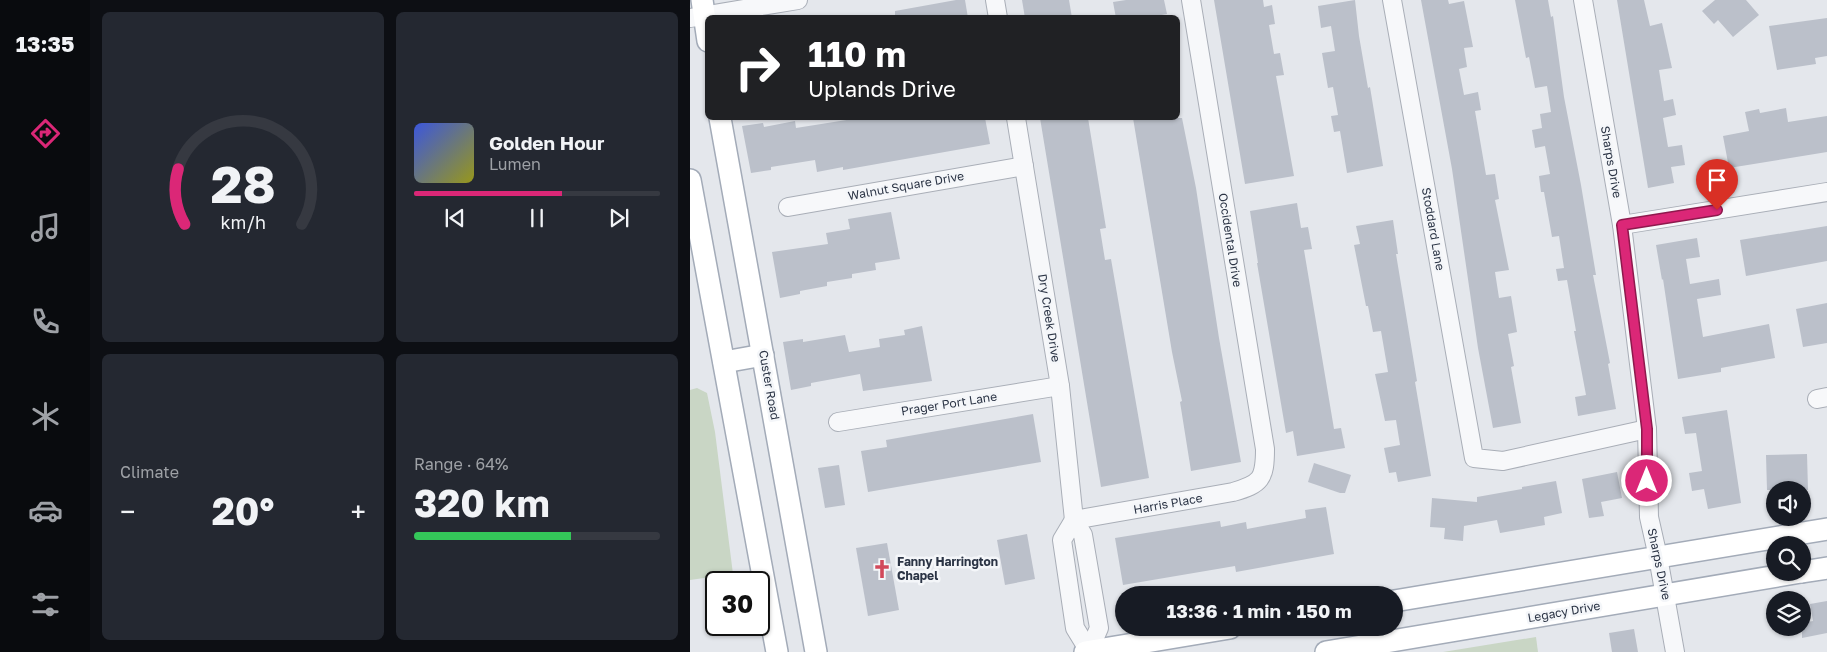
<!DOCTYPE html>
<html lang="en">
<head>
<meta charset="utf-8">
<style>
  :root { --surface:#171b24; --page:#242831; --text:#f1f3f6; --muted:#9ea1a6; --line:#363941; --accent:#db2777 }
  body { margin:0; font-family:"Golos Text",sans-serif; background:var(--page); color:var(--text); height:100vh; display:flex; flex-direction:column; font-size:19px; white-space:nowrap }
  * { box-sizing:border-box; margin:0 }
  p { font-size:16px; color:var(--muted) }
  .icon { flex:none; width:28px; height:28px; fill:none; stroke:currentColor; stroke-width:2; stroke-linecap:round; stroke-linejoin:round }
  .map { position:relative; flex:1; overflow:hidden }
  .details { display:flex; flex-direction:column; gap:12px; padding:12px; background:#0d0f14; width:600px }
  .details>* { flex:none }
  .hud { position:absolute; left:15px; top:15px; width:475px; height:105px; border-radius:8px; box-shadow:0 1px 4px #0004; background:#202124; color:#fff; overflow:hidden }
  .tools { position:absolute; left:1076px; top:481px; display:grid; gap:10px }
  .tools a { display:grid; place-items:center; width:45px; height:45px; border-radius:50%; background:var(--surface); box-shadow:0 1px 4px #0004; font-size:25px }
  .speed { position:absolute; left:15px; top:571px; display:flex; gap:10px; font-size:25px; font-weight:700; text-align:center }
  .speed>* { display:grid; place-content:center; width:65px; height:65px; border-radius:50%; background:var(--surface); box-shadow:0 1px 4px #0004; line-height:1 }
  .speed .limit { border:2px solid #111; border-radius:8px; background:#fff; color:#111 }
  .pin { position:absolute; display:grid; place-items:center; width:42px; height:42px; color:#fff; margin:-51px -21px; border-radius:50% 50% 50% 0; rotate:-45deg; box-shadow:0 0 5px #0007 }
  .pin .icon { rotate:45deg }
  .me { position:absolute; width:55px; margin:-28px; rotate:0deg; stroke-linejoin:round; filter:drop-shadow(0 0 4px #0008) }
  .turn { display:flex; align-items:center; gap:18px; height:105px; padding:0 20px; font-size:22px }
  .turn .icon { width:65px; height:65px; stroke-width:2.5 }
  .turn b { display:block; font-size:35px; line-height:42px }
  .big { font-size:38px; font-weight:700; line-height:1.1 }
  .details .widget { flex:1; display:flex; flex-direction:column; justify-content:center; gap:8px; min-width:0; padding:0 18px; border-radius:8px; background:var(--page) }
  .details .dial { align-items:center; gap:0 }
  .dial svg { height:130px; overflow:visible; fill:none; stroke:var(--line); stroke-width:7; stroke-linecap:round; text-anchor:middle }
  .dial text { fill:var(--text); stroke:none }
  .song { display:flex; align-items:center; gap:15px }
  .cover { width:60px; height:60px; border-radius:8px; background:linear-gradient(135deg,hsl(230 70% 55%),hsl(60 70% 35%)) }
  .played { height:5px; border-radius:2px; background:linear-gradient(90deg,var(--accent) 60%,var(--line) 60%) }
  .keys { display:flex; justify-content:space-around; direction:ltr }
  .heat { display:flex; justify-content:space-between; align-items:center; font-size:28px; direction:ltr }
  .charge { height:8px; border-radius:4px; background:linear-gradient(90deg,#34c759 64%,var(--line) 0) }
  .details .tiles { flex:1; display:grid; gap:12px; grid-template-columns:repeat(2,1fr) }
  .trip { position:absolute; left:425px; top:586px; width:288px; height:50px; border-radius:25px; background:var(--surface); box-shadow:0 1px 4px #0004; font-weight:700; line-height:50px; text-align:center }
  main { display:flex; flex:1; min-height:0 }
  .tab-bar { display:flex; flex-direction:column; width:90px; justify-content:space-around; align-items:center; background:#090b0e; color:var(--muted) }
  .tab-bar .icon { width:35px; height:35px }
  .tab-bar .on { color:var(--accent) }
  .tab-bar b { font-size:22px; color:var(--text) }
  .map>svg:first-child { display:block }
  .green { fill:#c9d6c5 }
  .building { fill:#bbc0ca }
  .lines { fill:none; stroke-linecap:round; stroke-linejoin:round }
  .minor-casing { stroke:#a9aeb7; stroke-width:20 }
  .major-casing { stroke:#a3abb8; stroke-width:24 }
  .minor { stroke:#f7f8fa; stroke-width:18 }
  .major { stroke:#fff; stroke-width:21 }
  .route-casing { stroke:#8e194d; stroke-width:12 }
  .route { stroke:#db2777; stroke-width:9 }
  .labels { text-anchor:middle; stroke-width:5; stroke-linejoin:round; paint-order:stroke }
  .street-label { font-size:12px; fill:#2b3445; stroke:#f4f6f9 }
  .poi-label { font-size:12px; font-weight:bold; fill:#2b3445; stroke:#f4f6f9; text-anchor:start }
</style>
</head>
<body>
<main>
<nav class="tab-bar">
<b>13:35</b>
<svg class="icon on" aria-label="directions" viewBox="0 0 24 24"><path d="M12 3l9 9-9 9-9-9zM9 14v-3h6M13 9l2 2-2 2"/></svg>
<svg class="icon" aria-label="music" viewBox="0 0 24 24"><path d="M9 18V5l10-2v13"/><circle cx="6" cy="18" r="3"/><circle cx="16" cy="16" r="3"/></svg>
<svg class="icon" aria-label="phone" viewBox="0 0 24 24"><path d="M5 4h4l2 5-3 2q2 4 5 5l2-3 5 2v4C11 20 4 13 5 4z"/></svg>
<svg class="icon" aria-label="climate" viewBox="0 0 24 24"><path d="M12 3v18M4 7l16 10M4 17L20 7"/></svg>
<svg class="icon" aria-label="car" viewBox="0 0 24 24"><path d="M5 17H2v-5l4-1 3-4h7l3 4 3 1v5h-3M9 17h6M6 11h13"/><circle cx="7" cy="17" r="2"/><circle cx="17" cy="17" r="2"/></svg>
<svg class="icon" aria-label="filters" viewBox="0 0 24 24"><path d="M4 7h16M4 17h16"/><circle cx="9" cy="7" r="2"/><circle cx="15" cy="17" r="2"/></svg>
</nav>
<section class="details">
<div class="tiles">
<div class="widget dial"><svg viewBox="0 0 100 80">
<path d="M14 69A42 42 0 1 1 86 69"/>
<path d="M14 69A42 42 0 0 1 10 35" stroke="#db2777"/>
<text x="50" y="56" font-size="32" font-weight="700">28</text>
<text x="50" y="72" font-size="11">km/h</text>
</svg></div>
<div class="widget">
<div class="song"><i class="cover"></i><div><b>Golden Hour</b><p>Lumen</p></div></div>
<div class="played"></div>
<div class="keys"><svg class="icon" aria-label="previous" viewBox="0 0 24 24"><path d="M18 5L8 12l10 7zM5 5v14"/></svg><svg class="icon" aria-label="pause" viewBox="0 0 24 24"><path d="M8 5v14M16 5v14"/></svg><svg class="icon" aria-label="next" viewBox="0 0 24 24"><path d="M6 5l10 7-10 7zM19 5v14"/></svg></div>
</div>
<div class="widget"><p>Climate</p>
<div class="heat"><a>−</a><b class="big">20°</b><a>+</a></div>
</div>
<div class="widget"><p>Range · 64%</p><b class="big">320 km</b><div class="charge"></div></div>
</div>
</section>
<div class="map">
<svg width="1137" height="652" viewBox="0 0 1137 652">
  <rect width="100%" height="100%" fill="#e4e7ec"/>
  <g class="green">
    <path d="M7 388 17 393 25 432 44 582H37L35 575 0 580V390Z"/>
    <path d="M846 637 848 652H753Z"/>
  </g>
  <g class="building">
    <path d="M266 0H275L278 18H205V11Z"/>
    <path d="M332 0H379L382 18H335Z"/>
    <path d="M436 0H474L477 14 455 18H426L423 2Z"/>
    <path d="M524 0H573L574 7 582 5 585 24 579 25 584 54 590 53 594 75 586 76 604 176 555 184Z"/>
    <path d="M665 0 669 36 678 88 680 87 693 166 657 173 650 131 644 132 641 116 648 115 643 87 638 88 632 53 645 51 641 26 631 28 628 6Z"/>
    <path d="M731 0H758L759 4 774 1 783 47 774 48 777 67 769 69 774 95 788 92 791 110 785 111 796 175 805 174 809 199 805 200 819 270 805 272 809 298 821 296 827 332 818 334 824 366 821 367 831 423 803 428 788 348 762 169Z"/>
    <path d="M825 0H858L861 17 863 16 874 97 891 185 906 275H903L920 363 918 364 926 409 888 416 885 397 896 395 884 331H886L877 280 868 281 866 269 874 268 869 236 862 237 854 192H851L849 176 860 174 855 146 845 148 842 130 852 128 850 114 861 112 857 86 845 88 839 57 836 58Z"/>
    <path d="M927 0H954L960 26 972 23 982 68 969 70 974 101 983 99 986 115 973 118 978 147 992 145 995 165 981 167 984 183 958 188Z"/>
    <path d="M1025 0H1056L1069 15 1043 37 1028 20 1024 24 1012 11Z"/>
    <path d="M1137 18V56L1125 58 1126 64 1087 70 1079 26Z"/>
    <path d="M1096 108 1098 122 1137 116V152L1039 168 1033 136 1059 131 1055 112 1069 109 1070 113Z"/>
    <path d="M169 118H295L300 144 153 170V167L127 172 125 160 81 167V170L61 173 52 126 73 123 74 127 105 121 106 128Z"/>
    <path d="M350 118H398L416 228 410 229 415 260 421 259 459 478 411 487Z"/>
    <path d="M443 118H492L506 188 529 338 551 462 501 471 490 402 492 401 482 352Z"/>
    <path d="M607 203 611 228 618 227 622 249 614 250 644 429 651 428 655 448 607 456 603 431 596 433 567 263H568L560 211Z"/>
    <path d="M201 212 210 259 185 263 186 270 162 274V278L137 282V286L110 291V294L90 298 82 252 138 244 136 233 160 229 158 219Z"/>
    <path d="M703 220 708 254H706L727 381 725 382 741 476 708 482 706 472 699 473 694 448 710 445 706 420 695 421 685 374 698 372 691 331 683 332 678 306H676L664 245 670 244 666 226Z"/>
    <path d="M1137 226V261L1056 276 1050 240Z"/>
    <path d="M1007 238 1010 257 996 259 1000 284 1029 279 1031 295 1007 299 1013 337 1079 324 1085 358 1031 368V372L988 379 973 279 972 280 966 245Z"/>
    <path d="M1137 303V343L1113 347 1106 309Z"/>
    <path d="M232 326 242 381 173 391 170 374 121 383V386L101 390 93 342 113 339V342L155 335 159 352 190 347 189 339 215 335 214 330Z"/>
    <path d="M1037 410 1051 503 1018 509 1014 489 1002 491 999 473 1012 471 1006 433 995 434 992 417Z"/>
    <path d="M343 414 351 462 178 492 171 451 197 447 196 440Z"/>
    <path d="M1117 454 1118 490H1077L1076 455Z"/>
    <path d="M624 463 661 475 655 493H650L618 482Z"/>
    <path d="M149 465 155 505 135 508 128 468Z"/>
    <path d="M927 472 932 498 911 502 914 516 899 518 892 479Z"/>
    <path d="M866 481 872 513 854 517 855 525 810 533 807 520 774 526 773 541 754 539 755 528 740 527 742 498 787 502V497L832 489V487Z"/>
    <path d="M636 507 644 554 546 572 545 566 433 585 425 538 530 521 531 527 556 522 557 529 616 518 615 510Z"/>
    <path d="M337 534 345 579 315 585 307 540Z"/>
    <path d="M197 543 209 610 178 616 166 548Z"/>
    <path d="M1137 601V633L1112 638V623L1123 621 1120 604Z"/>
    <path d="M944 629 948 652H922L919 633Z"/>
  </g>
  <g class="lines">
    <g class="minor-casing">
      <g id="minor">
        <path d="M305 0 308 18"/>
        <path d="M702 0 784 458 813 461 957 429"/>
        <path d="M893 0 932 225 957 429 959 517 968 557 985 652"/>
        <path d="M0 18 108 0"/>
        <path d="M326 118 370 386 384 520 393 535 409 628 399 651"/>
        <path d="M98 207 334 166"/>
        <path d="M932 225 1137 192"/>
        <path d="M1127 399 1137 397"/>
        <path d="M148 422 370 386"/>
        <path d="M384 520 543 492C571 484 575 479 575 449L501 0"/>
        <path d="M384 520 372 540 385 628 399 651"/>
      </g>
    </g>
    <g class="major-casing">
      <g id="major">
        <path d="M12 0 18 41"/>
        <path d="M30 118 126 652"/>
        <path d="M0 180 87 652"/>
        <path d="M34 362 73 355"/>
        <path d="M1112 572 1137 568"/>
        <path d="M704 601 1137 529"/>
        <path d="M395 652 540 628"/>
        <path d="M636 652 1111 572"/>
      </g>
    </g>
    <use href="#minor" class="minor"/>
    <use href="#major" class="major"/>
  </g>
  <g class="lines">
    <g class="route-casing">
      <path id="route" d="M957 481V429L932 225 1027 210"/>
    </g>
    <use href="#route" class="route"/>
  </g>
  <defs>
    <g id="church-bare" transform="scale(1.5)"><path d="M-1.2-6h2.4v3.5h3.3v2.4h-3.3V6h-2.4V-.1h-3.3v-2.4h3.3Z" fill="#d1495b" stroke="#f4f6f9" stroke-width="2.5" paint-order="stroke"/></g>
  </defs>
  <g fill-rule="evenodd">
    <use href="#church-bare" x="192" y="569"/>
  </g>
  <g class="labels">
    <g class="street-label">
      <text transform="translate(921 162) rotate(80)" y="4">Sharps Drive</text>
      <text transform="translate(216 186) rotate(-10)" y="4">Walnut Square Drive</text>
      <text transform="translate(743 229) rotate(80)" y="4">Stoddard Lane</text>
      <text transform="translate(540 240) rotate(81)" y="4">Occidental Drive</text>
      <text transform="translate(359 318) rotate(81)" y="4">Dry Creek Drive</text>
      <text transform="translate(79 385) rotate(80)" y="4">Custer Road</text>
      <text transform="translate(259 404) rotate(-9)" y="4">Prager Port Lane</text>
      <text transform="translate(478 504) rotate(-10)" y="4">Harris Place</text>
      <text transform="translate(969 564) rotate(78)" y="4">Sharps Drive</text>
      <text transform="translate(874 612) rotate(-10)" y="4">Legacy Drive</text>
    </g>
    <g class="poi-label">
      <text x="207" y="566">Fanny Harrington<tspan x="207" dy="14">Chapel</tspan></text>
    </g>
  </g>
</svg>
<div class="tools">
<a><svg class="icon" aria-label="sound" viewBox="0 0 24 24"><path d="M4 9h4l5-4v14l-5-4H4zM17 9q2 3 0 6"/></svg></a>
<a><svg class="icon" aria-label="search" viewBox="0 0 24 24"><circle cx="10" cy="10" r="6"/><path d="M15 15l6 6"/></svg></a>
<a><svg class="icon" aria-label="layers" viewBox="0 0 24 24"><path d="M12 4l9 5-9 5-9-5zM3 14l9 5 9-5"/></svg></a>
</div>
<div class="speed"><div class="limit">30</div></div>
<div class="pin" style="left:1027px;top:210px;background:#d93025"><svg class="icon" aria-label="arrive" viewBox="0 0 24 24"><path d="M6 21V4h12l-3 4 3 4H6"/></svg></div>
<svg class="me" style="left:957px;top:481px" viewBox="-20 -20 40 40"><circle r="17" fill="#db2777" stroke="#fff" stroke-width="3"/><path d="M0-11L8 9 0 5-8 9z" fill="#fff"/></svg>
<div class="trip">13:36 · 1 min · 150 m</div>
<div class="hud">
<div class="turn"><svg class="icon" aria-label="right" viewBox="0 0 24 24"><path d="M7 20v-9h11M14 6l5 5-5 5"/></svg><div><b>110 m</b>Uplands Drive</div></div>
</div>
</div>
</main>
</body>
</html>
